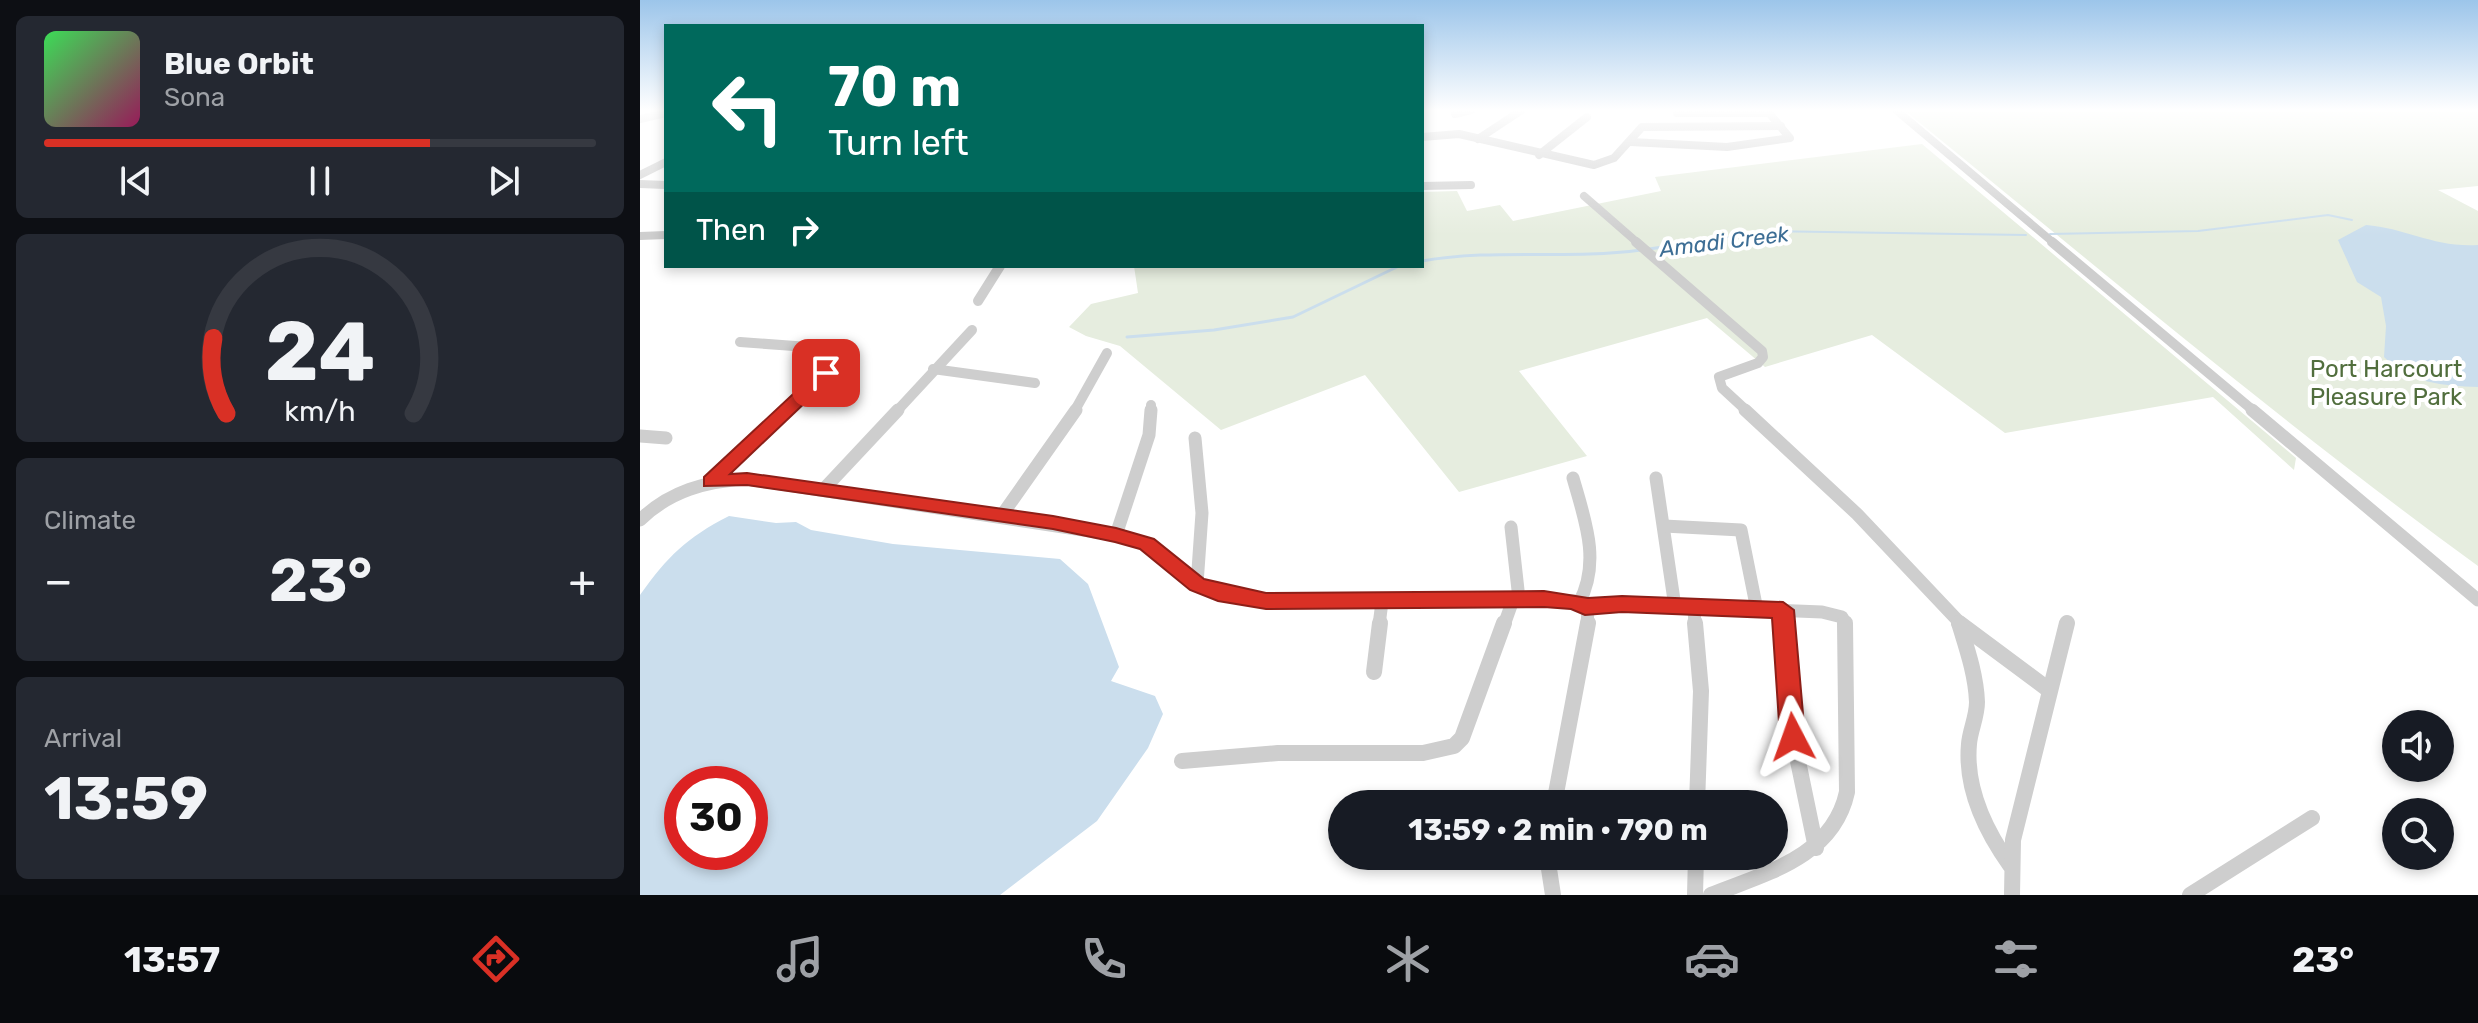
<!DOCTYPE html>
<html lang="en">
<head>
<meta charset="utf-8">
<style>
  :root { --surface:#171b24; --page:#242831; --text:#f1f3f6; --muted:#9ea1a6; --line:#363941; --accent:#d93025 }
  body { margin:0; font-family:Rubik,sans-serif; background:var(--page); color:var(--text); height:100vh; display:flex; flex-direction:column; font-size:30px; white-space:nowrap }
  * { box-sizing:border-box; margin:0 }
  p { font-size:26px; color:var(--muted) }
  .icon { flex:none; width:44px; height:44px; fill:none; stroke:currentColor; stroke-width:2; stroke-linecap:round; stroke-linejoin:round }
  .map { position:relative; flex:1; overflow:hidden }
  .sheet { display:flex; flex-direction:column; gap:16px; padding:16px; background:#0d0f14; width:640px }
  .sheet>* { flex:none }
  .guide { position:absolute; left:24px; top:24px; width:760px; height:244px; border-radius:0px; box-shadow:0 4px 12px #0003; background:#00695c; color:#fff; overflow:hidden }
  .tools { position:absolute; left:1742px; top:710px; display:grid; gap:16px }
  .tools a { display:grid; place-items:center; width:72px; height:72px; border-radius:50%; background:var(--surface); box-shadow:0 4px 12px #0003; font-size:40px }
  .speed { position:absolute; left:24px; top:766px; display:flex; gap:16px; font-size:40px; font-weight:700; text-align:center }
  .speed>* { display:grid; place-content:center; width:104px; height:104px; border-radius:50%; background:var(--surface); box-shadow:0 4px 12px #0003; line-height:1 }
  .speed .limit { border:12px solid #d22; background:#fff; color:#111 }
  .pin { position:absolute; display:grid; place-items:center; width:68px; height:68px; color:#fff; margin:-34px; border-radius:16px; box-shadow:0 4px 12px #0006 }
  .me { position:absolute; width:88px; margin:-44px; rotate:356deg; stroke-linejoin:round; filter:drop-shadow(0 0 6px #0008) }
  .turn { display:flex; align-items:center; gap:28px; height:168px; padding:0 32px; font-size:36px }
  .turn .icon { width:104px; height:104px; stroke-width:2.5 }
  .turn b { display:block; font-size:56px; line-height:68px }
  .then { display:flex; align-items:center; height:76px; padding:0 32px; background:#0003; gap:16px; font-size:30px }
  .big { font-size:60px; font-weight:700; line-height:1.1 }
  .sheet .tile { flex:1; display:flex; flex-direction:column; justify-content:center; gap:12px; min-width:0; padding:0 28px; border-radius:12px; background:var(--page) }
  .sheet .dial { align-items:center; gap:0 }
  .dial svg { height:208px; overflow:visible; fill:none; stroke:var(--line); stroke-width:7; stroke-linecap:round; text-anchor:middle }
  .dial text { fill:var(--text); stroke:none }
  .song { display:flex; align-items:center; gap:24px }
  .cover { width:96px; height:96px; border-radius:12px; background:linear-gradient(135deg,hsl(130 70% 55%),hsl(330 70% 35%)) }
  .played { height:8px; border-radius:4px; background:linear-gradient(90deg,var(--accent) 70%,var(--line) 70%) }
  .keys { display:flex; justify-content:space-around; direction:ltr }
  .heat { display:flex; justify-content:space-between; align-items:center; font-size:44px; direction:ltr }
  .trip { position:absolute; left:688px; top:790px; width:460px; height:80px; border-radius:40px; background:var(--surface); box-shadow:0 4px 12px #0003; font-weight:700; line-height:80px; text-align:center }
  .dock { display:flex; height:128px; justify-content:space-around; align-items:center; background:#090b0e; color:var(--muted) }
  .dock .icon { width:56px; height:56px }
  .dock .selected { color:var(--accent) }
  .dock b { font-size:36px; color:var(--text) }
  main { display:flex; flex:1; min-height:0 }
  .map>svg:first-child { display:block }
  .green { fill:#e6eddf }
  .water { fill:#cbdeed; fill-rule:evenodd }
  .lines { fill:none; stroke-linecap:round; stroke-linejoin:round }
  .stream-far1 { stroke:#cbdeed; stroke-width:2 }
  .stream { stroke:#cbdeed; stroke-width:3 }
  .minor-far3 { stroke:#cecece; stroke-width:8 }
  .minor-far2 { stroke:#cecece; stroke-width:10 }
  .minor-far1 { stroke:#cecece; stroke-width:13 }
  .minor { stroke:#cecece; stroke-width:16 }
  .route { fill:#d93025; stroke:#8d1f18; stroke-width:2 }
  .labels { text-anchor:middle; stroke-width:8; stroke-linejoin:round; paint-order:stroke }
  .far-water-label { font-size:22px; font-style:italic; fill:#3d6e95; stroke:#fff }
  .park-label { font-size:24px; fill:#516e3d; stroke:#fff }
</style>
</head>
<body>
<main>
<section class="sheet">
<div class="tile">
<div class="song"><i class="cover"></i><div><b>Blue Orbit</b><p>Sona</p></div></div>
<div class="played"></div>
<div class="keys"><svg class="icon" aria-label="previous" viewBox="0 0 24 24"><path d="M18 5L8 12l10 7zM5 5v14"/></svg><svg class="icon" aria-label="pause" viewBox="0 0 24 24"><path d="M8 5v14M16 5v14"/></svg><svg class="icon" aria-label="next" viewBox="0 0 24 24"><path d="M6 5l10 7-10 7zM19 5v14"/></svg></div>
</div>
<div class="tile dial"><svg viewBox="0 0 100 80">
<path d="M14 69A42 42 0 1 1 86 69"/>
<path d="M14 69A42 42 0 0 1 9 40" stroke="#d93025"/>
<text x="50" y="56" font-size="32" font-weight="700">24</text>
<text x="50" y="72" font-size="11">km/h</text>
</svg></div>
<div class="tile"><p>Climate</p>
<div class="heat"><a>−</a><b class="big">23°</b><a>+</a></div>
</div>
<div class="tile"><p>Arrival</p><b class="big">13:59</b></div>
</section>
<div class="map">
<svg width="1838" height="895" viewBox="0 0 1838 895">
  <rect width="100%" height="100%" fill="#fff"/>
  <g class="green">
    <path d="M1264 110H1838V186L1798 190 1838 211V566C1640 422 1454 264 1264 110Z"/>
    <path d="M1282 144 1656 458 1654 470 1573 397 1365 433 1232 335 1125 367 1067 318 879 371 947 456 819 492 725 375 581 430 480 346 446 336 429 327 451 304 498 293 494 266H782V192L817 191 827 211 860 205 873 221 1021 191 1015 177Z"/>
  </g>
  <g class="water">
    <path d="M1726 225C1766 228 1795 248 1838 245V387C1803 386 1770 383 1744 357L1746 326 1741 297 1717 282 1698 240Z"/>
    <path d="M89 516 136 523 156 522 171 530 253 544 420 559 448 584 479 667 471 681 515 696 523 714 508 748 457 821 360 895H0V595C28 556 46 538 89 516ZM42 784H110V852H42Z"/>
  </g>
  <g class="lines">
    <g class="stream-far1">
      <path d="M1410 234 1558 231 1688 215 1712 220"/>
      <path d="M1044 244 1127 231 1386 235"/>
    </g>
    <g class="stream">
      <path d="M1009 249 1057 242"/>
      <path d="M782 261C855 248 928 260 1001 250"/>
      <path d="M487 337 574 330 653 317 759 266"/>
    </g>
    <g class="minor-far3">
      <path d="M1256 110 1415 244"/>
      <path d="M815 114 831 110"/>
      <path d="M0 119 26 113"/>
      <path d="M782 137 819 134 954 165 974 158 1002 127 1141 126"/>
      <path d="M838 139 882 110"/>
      <path d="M991 142 1087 147 1150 138 1129 113H1037"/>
      <path d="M899 155 947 117"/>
      <path d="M0 175 26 162"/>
      <path d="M0 184 26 185"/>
      <path d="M782 186 831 185"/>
      <path d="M944 196 999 244"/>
      <path d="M0 236 26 235"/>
    </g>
    <g class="minor-far2">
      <path d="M996 242 1122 351 1123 357 1118 363 1079 377 1082 388 1108 412"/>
      <path d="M1412 242 1615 412"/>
      <path d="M338 301 360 266"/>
      <path d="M100 342 209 350 144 412"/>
      <path d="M293 369 395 383"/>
      <path d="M256 412 332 330"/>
      <path d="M434 412 467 353"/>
      <path d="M511 412V405"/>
    </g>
    <g class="minor-far1">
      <path d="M1105 410 1217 514 1322 625"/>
      <path d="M1612 410 1838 600"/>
      <path d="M0 436 26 438"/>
      <path d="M555 438 562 513 557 584"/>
      <path d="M933 478C945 520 961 562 939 603"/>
      <path d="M1016 478 1035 607"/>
      <path d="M71 482 146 410"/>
      <path d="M183 490 258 410"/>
      <path d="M362 515 436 410"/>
      <path d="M0 520C30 491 66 481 107 479L476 535 507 544 557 584 578 593 626 601H935L948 610 947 625"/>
      <path d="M1024 526 1101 530 1117 610"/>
      <path d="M871 527 879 599"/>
      <path d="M476 535 509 435 511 410"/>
      <path d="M945 607 982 604 1182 612 1202 617 1205 625"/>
      <path d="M1054 608 1055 625"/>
      <path d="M1143 610 1144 625"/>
      <path d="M739 625 742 602"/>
      <path d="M864 625 873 600"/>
    </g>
    <g class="minor">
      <path d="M1055 623 1061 691 1057 804"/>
      <path d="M1144 623 1153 737 1176 848"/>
      <path d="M1319 623 1409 690"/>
      <path d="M1319 623C1327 649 1336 675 1337 702 1337 717 1330 730 1329 744 1325 788 1345 830 1370 865"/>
      <path d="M734 672 740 623"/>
      <path d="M542 761 638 753H783L814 746 822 738 864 623"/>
      <path d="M914 804 948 623"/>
      <path d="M907 856 913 895"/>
      <path d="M1055 895 1056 856"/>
      <path d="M1071 895C1126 873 1193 857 1207 792L1205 623"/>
      <path d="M1372 895 1373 840 1427 623"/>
      <path d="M1550 895 1672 818"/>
    </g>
  </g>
  <linearGradient id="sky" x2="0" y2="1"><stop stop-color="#9cc5ea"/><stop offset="0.47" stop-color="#fff"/><stop offset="1" stop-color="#fff" stop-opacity="0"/></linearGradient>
  <rect width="1838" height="235" fill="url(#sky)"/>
  <path class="route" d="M186 368 192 369V377L90 474 107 473 413 516 476 528 514 539 564 579 626 593 904 591 948 598 982 596 1143 602 1154 610 1165 737 1161 744 1153 747 1144 744 1140 737 1132 618 982 612 945 615 931 609 904 607 626 609 578 601 550 590 500 549 475 542 413 529 107 485 64 486V477L180 369Z"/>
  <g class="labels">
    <g class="far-water-label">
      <text transform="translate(1084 241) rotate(-7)" y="8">Amadi Creek</text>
    </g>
    <g class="park-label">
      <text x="1746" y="377">Port Harcourt<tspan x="1746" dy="28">Pleasure Park</tspan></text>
    </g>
  </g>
</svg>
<div class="tools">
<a><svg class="icon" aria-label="sound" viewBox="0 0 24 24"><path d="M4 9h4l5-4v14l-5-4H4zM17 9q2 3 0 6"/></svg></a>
<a><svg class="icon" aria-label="search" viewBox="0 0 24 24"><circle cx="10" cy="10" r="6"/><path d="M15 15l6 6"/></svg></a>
</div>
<div class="speed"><div class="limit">30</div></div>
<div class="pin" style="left:186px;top:373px;background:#d93025"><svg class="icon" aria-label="arrive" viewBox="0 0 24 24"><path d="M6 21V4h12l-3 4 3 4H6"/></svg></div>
<svg class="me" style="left:1153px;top:737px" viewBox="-20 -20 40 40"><path d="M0-17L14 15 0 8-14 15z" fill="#d93025" stroke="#fff" stroke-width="4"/></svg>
<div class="trip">13:59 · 2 min · 790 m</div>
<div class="guide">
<div class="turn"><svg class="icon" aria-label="left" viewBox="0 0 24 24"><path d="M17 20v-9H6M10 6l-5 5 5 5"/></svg><div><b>70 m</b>Turn left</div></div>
<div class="then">Then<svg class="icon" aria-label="right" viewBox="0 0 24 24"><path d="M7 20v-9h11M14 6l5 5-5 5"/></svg></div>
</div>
</div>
</main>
<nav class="dock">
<b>13:57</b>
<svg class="icon selected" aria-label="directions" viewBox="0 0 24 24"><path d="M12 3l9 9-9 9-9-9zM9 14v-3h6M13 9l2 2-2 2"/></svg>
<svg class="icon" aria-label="music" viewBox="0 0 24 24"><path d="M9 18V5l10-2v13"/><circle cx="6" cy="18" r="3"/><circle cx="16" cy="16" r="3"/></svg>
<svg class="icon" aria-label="phone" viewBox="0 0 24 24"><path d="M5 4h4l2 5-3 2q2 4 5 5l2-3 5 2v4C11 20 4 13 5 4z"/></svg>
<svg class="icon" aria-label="climate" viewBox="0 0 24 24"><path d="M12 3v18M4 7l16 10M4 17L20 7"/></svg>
<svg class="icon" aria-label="car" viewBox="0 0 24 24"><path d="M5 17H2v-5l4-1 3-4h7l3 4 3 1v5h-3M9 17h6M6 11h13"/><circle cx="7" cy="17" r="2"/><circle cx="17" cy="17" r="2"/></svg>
<svg class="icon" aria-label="filters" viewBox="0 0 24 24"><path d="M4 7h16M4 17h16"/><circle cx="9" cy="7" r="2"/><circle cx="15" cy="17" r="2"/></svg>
<b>23°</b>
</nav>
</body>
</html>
